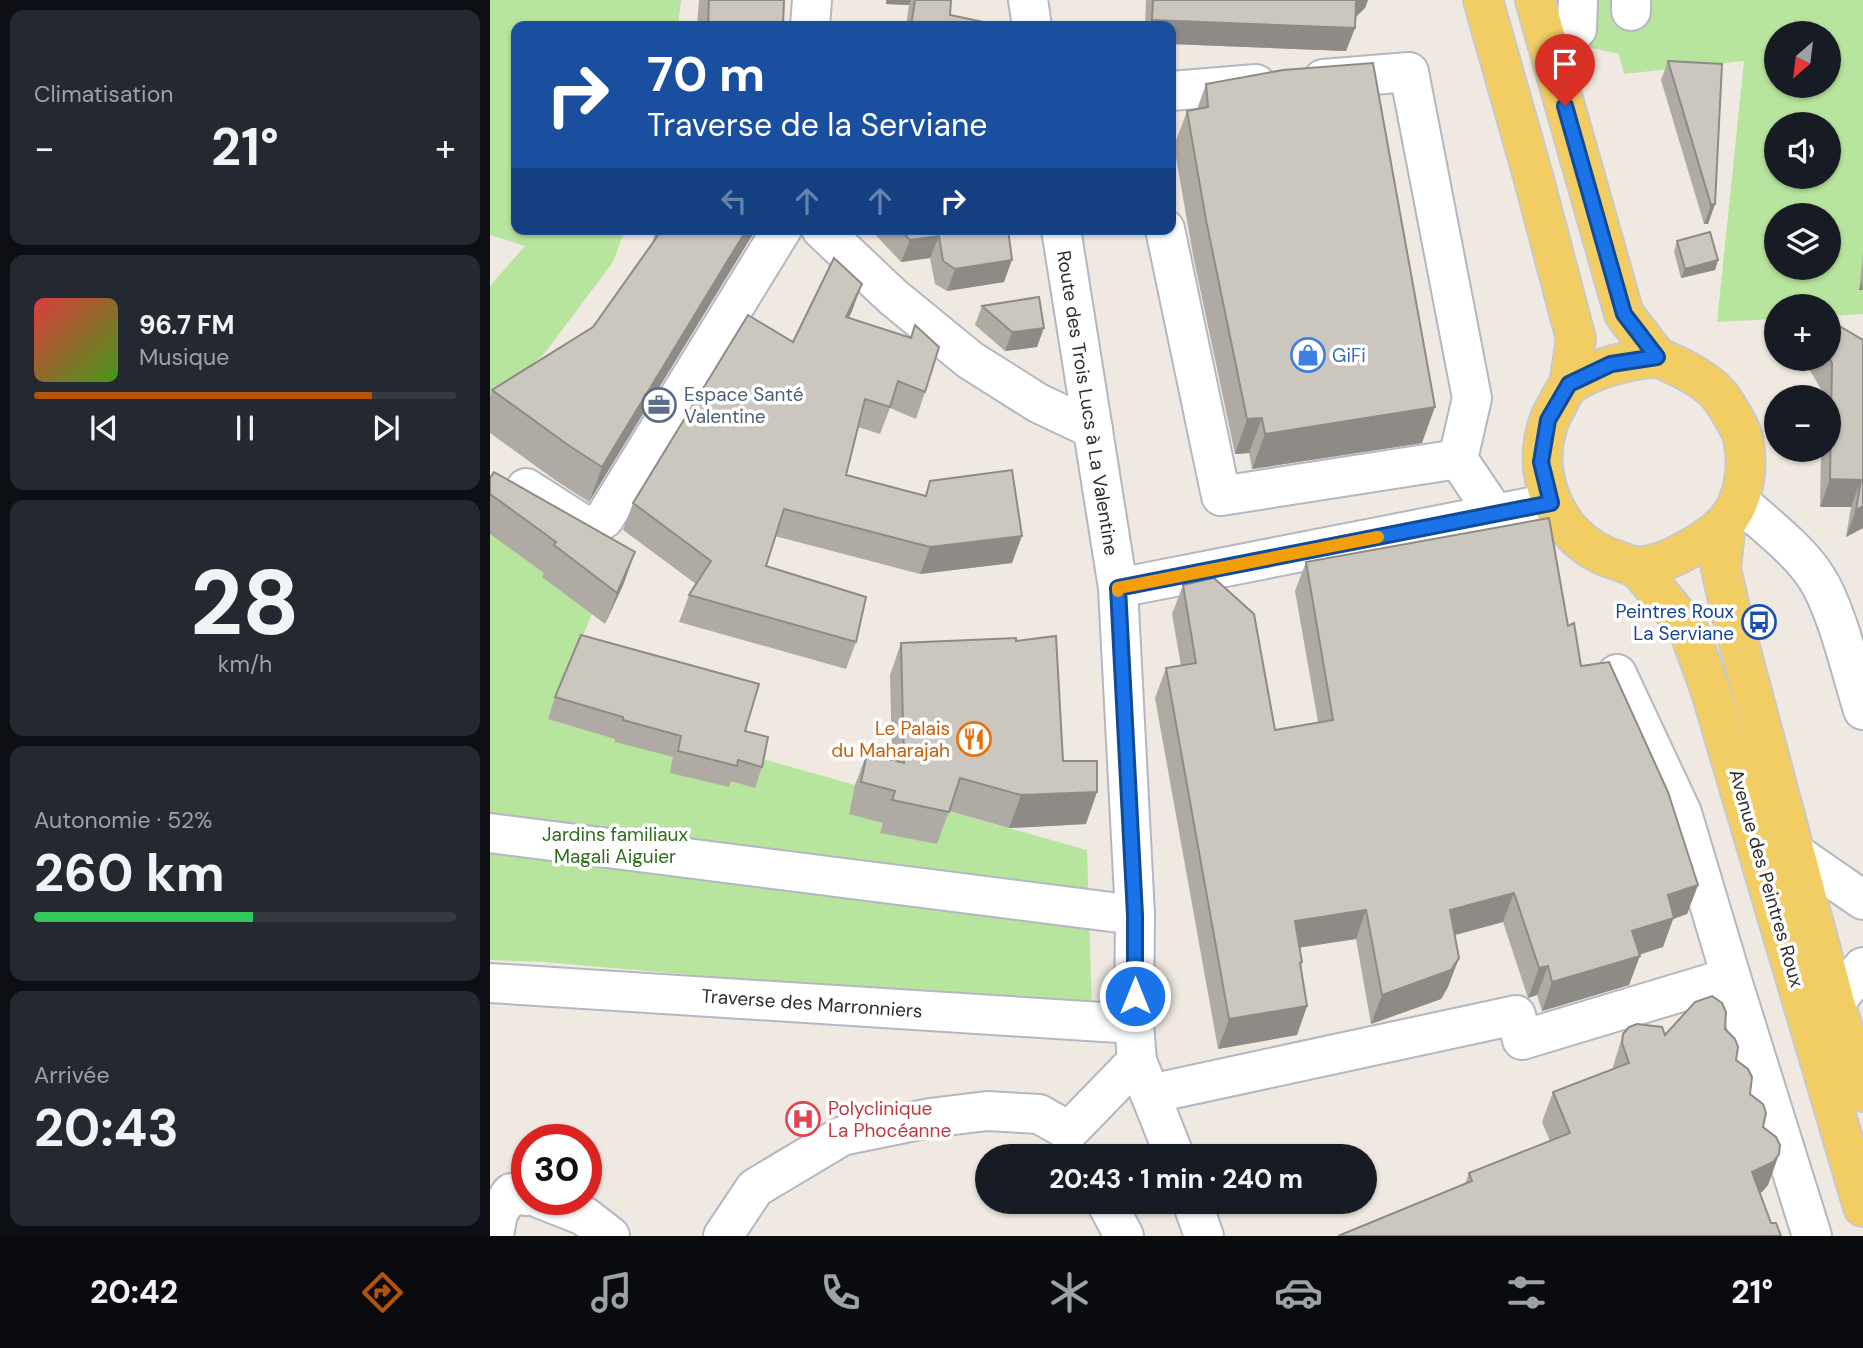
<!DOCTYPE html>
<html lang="fr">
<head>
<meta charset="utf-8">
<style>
  :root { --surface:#171b24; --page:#242831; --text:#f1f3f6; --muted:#9ea1a6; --line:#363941; --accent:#b45309 }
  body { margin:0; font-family:"DM Sans",sans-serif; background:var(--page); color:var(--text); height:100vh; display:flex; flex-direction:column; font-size:26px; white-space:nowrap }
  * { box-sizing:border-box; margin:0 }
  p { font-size:23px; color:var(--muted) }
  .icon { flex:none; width:38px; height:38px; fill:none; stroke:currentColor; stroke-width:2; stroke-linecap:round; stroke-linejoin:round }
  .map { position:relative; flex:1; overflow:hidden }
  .details { display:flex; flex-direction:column; gap:10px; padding:10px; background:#0d0f14; width:490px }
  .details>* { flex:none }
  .guide { position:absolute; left:21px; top:21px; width:665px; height:214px; border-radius:14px; box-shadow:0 2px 5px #0004; background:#1a4fa0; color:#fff; overflow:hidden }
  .needle { width:46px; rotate:208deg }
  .tools { position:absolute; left:1274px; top:21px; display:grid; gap:14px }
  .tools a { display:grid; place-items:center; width:77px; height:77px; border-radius:50%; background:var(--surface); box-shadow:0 2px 5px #0004; font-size:35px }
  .speed { position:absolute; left:21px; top:1124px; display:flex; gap:14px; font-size:35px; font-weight:700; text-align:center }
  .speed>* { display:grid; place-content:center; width:91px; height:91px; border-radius:50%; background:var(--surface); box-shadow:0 2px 5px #0004; line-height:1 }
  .speed .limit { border:10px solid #d22; background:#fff; color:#111 }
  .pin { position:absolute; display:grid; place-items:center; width:60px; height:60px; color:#fff; margin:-72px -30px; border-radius:50% 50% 50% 0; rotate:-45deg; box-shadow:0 0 7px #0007 }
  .pin .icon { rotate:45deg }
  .me { position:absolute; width:77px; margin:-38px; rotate:0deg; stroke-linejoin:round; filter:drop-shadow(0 0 5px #0008) }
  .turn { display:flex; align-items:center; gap:24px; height:147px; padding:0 21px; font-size:32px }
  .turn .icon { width:91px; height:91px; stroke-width:2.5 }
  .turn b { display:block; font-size:49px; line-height:60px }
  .lanes { display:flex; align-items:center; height:66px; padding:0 21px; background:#0003; justify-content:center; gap:35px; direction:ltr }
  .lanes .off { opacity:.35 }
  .big { font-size:52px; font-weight:700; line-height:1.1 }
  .details .widget { flex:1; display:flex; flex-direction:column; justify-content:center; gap:10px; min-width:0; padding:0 24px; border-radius:14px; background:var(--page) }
  .details .dial { align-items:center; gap:0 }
  .dial b { font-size:91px; line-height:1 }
  .song { display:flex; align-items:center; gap:21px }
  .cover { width:84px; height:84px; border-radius:10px; background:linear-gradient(135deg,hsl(0 70% 55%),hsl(100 70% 35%)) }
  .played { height:7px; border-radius:4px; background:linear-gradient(90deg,var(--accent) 80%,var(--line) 80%) }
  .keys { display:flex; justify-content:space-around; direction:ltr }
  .heat { display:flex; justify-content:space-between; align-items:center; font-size:38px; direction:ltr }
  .charge { height:10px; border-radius:5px; background:linear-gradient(90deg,#34c759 52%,var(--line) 0) }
  .trip { position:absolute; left:485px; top:1144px; width:402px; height:70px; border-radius:35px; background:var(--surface); box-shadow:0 2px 5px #0004; font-weight:700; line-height:70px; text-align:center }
  .dock { display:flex; height:112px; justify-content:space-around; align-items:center; background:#090b0e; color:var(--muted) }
  .dock .icon { width:49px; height:49px }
  .dock .active { color:var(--accent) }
  .dock b { font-size:32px; color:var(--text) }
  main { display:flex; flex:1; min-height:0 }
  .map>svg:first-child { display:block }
  .green { fill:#b8e59e; fill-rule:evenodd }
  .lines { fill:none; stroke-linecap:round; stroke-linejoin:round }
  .minor-casing { stroke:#b4b7c1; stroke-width:42 }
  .major-casing { stroke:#c9c9c9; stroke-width:42 }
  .minor { stroke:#fff; stroke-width:38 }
  .major { stroke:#f1cd64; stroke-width:38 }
  .wall { fill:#afaba4 }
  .shaded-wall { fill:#8e8b86 }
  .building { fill:#cbc7bf; stroke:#8e8b86; stroke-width:2 }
  .route-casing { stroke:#114b97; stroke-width:18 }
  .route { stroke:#1a73e8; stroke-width:12 }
  .slow { stroke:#f59e0b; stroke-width:12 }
  .labels { text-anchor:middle; stroke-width:7; stroke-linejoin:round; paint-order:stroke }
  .shop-label { font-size:19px; fill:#366cbe; stroke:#fff; text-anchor:start }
  .service-label { font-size:19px; fill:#4e5e75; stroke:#fff; text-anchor:start }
  .street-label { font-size:19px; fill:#2e2e2e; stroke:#fff }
  .transit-label { font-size:19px; fill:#164399; stroke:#fff; text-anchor:end }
  .food-label { font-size:19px; fill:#c56008; stroke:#fff; text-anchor:end }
  .park-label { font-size:19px; fill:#2e6d1b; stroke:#fff }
  .health-label { font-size:19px; fill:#be3a42; stroke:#fff; text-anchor:start }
</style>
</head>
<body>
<main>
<section class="details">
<div class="widget"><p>Climatisation</p>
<div class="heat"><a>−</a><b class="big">21°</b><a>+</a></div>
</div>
<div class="widget">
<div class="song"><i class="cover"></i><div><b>96.7 FM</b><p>Musique</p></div></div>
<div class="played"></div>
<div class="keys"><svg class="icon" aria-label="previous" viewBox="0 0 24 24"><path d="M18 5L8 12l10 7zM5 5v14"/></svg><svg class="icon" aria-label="pause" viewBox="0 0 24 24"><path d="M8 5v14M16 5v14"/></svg><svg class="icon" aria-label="next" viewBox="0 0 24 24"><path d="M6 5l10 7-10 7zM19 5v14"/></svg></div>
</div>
<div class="widget dial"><b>28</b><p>km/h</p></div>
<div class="widget"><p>Autonomie · 52%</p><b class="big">260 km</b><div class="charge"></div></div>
<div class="widget"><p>Arrivée</p><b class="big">20:43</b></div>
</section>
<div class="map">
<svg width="1373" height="1236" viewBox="0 0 1373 1236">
  <rect width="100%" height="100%" fill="#efe9e1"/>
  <g class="green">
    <path d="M0 0H191L188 26H26V229H135L123 262 54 354 0 402V286L35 246 0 235Z"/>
    <path d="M1077 0H1373V314L1339 316V306H1286V319L1227 322 1254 61 1134 74 1129 54 1094 46ZM1286 33H1339V86H1286ZM1286 124H1339V177H1286ZM1286 215H1339V268H1286Z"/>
    <path d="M0 497 118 575 66 701 597 850 602 1010 54 962 0 960Z"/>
  </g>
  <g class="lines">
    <g class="minor-casing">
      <g id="minor">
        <path d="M538 0 542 26"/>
        <path d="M1141 11V0"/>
        <path d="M320 26 322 0"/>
        <path d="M1061 53 1087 29 1088 0"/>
        <path d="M833 79 919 72 982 398 968 459 1005 514"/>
        <path d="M681 91 766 84"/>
        <path d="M331 229 403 297 480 360 548 403 603 429"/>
        <path d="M571 229 628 588 645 915 644 1024 647 1061 685 1157"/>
        <path d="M675 229 731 496 968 459"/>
        <path d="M36 488 94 525 105 524 114 519 292 229"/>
        <path d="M1249 501C1274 524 1308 549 1326 577 1347 609 1361 672 1373 710"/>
        <path d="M628 588 1061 503"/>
        <path d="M0 833 645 915"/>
        <path d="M1308 855 1373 900"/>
        <path d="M1241 977 1322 1236"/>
        <path d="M0 983 644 1024"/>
        <path d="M1345 1003 1373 967"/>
        <path d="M660 1094 1026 1015 1032 1040 1241 977 1192 813 1127 674"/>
        <path d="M51 1199 94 1216 120 1236"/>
        <path d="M616 1202 634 1236"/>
        <path d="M702 1202 714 1236"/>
        <path d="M4 1236 8 1213 21 1193 37 1196"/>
        <path d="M233 1236 265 1188 352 1136 440 1118 497 1111 549 1114 579 1131 647 1061"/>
      </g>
    </g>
    <g class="major-casing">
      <g id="major">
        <path d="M993 0 1043 176 1086 339 1079 385"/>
        <path d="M1045 0 1134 314 1167 357"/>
        <path d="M1167 357C1190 367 1213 377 1230 396 1236 404 1251 429 1253 438 1259 465 1255 502 1235 523 1217 541 1172 568 1146 566 1139 566 1132 562 1126 560 1062 541 1033 461 1067 405 1071 398 1075 387 1082 383 1109 366 1137 361 1167 357Z"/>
        <path d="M1236 522 1231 569 1242 617 1345 1003 1373 1092"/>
        <path d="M1147 567 1198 628 1221 692 1373 1207"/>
      </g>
    </g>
    <use href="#minor" class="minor"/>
    <use href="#major" class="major"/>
  </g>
  <g class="wall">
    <path d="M209 0H294L293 26H207Z"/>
    <path d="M396 0H461L460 15 513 26H416L419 5 396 4Z"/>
    <path d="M656 0H878L875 8 865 17V28L856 51 681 44V26H655Z"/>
    <path d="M1178 61 1225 204 1218 224H1214L1171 80Z"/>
    <path d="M716 84 932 443 762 469 759 453 745 454 703 255 684 146 697 111 707 109Z"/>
    <path d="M166 229H266L99 502 65 480 0 433V397L2 390 103 327 162 244Z"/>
    <path d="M380 229H518L514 282 457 291 445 284 440 258 411 262Z"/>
    <path d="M1187 241 1228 260 1225 270 1191 278 1184 251Z"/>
    <path d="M1373 252V290H1369Z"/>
    <path d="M492 306 547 347 515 351 485 325Z"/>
    <path d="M362 311 359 317 435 392 426 419 400 408 390 434 368 427 356 475 435 496 440 481 522 563 430 574 285 536 276 566 366 642 356 669 189 622 199 595 206 584 133 530 143 503 303 342Z"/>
    <path d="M1373 340V528L1356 537 1361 507H1330L1331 450H1339V397H1332V391L1318 367 1321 359H1339Z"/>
    <path d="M0 478 134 583 115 624 52 577 54 573 0 534Z"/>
    <path d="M816 562 1078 626 1091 666 1208 885 1197 914 1183 919 1173 947 1149 955 1139 985 1052 1011 1047 995 1038 998 1013 922 965 935 958 987 951 999 881 1024 866 939 810 947 812 962 811 967 817 1006 807 1035 728 1049 665 698 676 668 691 666 682 614 693 585 785 730 828 722 805 591Z"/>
    <path d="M526 641 573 761 596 824 519 828 459 811 447 844 390 833 393 823 359 814 365 785 377 753 402 759 400 675 411 643Z"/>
    <path d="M65 697 255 731 272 767 265 788 241 781 239 787 180 773 183 757 125 742V739L58 719Z"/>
    <path d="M1235 1029 1246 1060 1273 1127 1289 1154 1278 1185 1272 1192 1270 1193 1281 1223 1291 1236 975 1184 979 1173 1060 1141 1052 1122 1063 1092 1122 1070 1133 1034 1175 1035Z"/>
  </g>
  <g class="shaded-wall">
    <path d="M397 0H421L419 5 396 4Z"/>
    <path d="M868 0H878L875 8 858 25 866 2Z"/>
    <path d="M662 20 865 28 856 51 681 44V26H660Z"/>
    <path d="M1225 204 1218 224H1214L1221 205Z"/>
    <path d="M257 229H266L99 502 112 467Z"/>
    <path d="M449 236 440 258 411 262 420 240Z"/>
    <path d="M522 260 514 282 457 291 465 269Z"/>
    <path d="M1228 260 1225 270 1191 278 1195 269Z"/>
    <path d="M1372 280 1373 290H1369Z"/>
    <path d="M372 284 362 311 346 344 356 317Z"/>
    <path d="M554 328 547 347 515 351 522 332Z"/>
    <path d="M945 407 932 443 762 469 775 434Z"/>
    <path d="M772 418 759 453 745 454 757 419Z"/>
    <path d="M1340 479 1371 480 1361 507H1330Z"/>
    <path d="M1373 506V528L1356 537 1366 510Z"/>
    <path d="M532 536 522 563 430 574 440 547Z"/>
    <path d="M145 552 134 583 115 624 127 593Z"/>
    <path d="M607 792 596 824 519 828 531 795Z"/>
    <path d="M1208 885 1197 914 1183 919 1173 947 1131 960 1142 931 1178 895Z"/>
    <path d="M1024 893 1013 922 950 939 960 910Z"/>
    <path d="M876 910 866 939 794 950 805 921Z"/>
    <path d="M1150 956 1139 985 1052 1011 1062 982Z"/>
    <path d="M969 958 958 987 951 999 881 1024 892 995Z"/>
    <path d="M1058 966 1047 995 1038 998 1049 968Z"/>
    <path d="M817 1006 807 1035 728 1049 739 1019Z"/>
    <path d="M1289 1154 1278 1185 1272 1192 1251 1202 1262 1172Z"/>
  </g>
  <g class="building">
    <path d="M219 0H294L293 26H218Z"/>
    <path d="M425 0H461L460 15 513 26H421Z"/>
    <path d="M663 0H868L866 2 865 28 662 20Z"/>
    <path d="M1178 61 1232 64 1225 204 1221 205Z"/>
    <path d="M883 63 945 407 775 434 772 418 757 419 716 220 697 111 718 107 716 84 793 70Z"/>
    <path d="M170 229H257L112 467 78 445 2 390 103 327 169 234Z"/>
    <path d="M410 229H518L522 260 465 269 453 261 449 236 420 240Z"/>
    <path d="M1220 232 1228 260 1195 269 1187 241Z"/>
    <path d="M344 258 372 284 356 317 421 338 425 325 449 347 435 392 408 381 400 407 375 399 356 475 436 496 440 481 522 470 532 536 440 547 294 509 276 566 376 597 366 642 199 595 221 561 143 503 258 315 303 342Z"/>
    <path d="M549 297 554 328 532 331 522 332 492 306Z"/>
    <path d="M1351 327 1373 340V506L1366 510 1371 480 1340 479 1342 363 1339 358V333Z"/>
    <path d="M4 472 145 552 127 593 64 545 66 542 0 494V478Z"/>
    <path d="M1059 518 1078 626 1084 623 1091 666 1119 662 1178 792 1208 885 1178 895 1184 918 1142 931 1150 956 1062 982 1058 966 1049 968 1024 893 960 910 969 958 961 970 892 995 876 910 805 921 812 962 810 963 817 1006 739 1019 676 668 706 663 693 585 724 578 764 614 785 730 843 720 816 562Z"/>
    <path d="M91 635 269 684 255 731 278 737 272 767 248 760 247 766 188 751 191 736 133 720V717L65 697Z"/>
    <path d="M566 636 573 761H607V792L531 795 470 778 459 812 402 800 405 791 371 782 377 753 414 763 411 643 526 638V641Z"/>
    <path d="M1222 996 1232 1003 1236 1012 1235 1029 1245 1039 1248 1047 1246 1060 1258 1069 1262 1077 1260 1094 1273 1104 1276 1113 1273 1127 1286 1137 1290 1145 1289 1154 1283 1162 1262 1172 1281 1223H1286L1291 1236H848L982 1181 979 1173 1080 1133 1063 1092 1139 1063 1132 1043 1133 1034 1139 1027 1147 1024 1172 1027 1175 1035 1205 1002Z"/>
  </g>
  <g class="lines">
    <g class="route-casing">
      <path id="route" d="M645 996V915L628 588 1061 503 1051 462 1058 420 1079 384 1121 364 1167 357 1134 314 1075 106"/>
    </g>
    <use href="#route" class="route"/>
    <path class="slow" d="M628 591V588L888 537"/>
  </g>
  <defs>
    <g id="shop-ring" transform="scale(1.75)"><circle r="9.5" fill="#fff" stroke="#3f7fe0" stroke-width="1.5"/><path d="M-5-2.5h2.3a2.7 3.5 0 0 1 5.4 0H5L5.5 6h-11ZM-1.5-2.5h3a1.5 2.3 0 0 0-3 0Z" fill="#3f7fe0"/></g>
    <g id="office-ring" transform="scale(1.75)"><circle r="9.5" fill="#fff" stroke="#5c6f8a" stroke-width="1.5"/><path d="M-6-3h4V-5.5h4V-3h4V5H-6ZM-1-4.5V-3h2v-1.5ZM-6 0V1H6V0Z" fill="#5c6f8a"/></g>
    <g id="bus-ring" transform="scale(1.75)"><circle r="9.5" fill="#fff" stroke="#1a4fb4" stroke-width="1.5"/><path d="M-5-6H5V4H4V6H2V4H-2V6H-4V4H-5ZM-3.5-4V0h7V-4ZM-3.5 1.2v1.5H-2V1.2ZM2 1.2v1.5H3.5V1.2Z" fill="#1a4fb4"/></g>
    <g id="restaurant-ring" transform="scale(1.75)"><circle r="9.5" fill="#fff" stroke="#e8710a" stroke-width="1.5"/><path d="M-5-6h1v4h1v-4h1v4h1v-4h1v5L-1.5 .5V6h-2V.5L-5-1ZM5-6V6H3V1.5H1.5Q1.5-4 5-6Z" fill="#e8710a"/></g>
    <g id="hospital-ring" transform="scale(1.75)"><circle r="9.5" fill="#fff" stroke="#e0444e" stroke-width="1.5"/><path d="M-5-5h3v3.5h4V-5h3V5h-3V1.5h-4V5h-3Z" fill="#e0444e"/></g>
  </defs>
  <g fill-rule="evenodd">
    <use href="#shop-ring" x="818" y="355"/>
    <use href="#office-ring" x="169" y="405"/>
    <use href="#bus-ring" x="1269" y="622"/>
    <use href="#restaurant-ring" x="484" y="739"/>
    <use href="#hospital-ring" x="313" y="1119"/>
  </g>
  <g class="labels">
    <g class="shop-label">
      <text x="842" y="362">GiFi</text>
    </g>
    <g class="service-label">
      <text x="194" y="401">Espace Santé<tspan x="194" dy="22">Valentine</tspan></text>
    </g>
    <g class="street-label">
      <text transform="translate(598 403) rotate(81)" y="7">Route des Trois Lucs à La Valentine</text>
      <text transform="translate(1277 878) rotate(74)" y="7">Avenue des Peintres Roux</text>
      <text transform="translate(322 1003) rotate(4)" y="7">Traverse des Marronniers</text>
    </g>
    <g class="transit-label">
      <text x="1244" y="618">Peintres Roux<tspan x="1244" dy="22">La Serviane</tspan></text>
    </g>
    <g class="food-label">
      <text x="460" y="735">Le Palais<tspan x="460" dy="22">du Maharajah</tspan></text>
    </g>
    <g class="park-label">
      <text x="125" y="841">Jardins familiaux<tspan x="125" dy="22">Magali Aiguier</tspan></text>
    </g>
    <g class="health-label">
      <text x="338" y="1115">Polyclinique<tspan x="338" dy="22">La Phocéanne</tspan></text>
    </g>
  </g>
</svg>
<div class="tools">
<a><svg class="needle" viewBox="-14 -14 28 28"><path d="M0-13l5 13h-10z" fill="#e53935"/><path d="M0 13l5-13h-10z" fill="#9ea1a6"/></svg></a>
<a><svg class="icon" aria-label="sound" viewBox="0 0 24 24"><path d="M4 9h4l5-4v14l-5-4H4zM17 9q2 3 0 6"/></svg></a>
<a><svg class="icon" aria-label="layers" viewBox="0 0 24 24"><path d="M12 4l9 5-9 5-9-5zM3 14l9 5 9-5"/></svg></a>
<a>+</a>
<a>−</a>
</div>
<div class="speed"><div class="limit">30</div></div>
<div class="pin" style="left:1075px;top:106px;background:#d93025"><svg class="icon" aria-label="arrive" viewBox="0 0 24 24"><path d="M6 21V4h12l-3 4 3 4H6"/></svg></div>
<svg class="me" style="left:645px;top:996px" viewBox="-20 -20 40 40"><circle r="17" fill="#1a73e8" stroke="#fff" stroke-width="3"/><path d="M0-11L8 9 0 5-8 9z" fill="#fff"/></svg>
<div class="trip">20:43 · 1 min · 240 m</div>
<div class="guide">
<div class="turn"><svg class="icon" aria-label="right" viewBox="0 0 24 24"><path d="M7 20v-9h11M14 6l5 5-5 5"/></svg><div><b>70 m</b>Traverse de la Serviane</div></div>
<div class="lanes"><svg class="icon off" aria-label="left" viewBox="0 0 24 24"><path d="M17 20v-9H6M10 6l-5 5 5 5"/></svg><svg class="icon off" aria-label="ahead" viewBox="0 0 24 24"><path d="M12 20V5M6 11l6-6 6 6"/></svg><svg class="icon off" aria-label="ahead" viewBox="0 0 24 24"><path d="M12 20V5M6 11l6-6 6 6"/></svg><svg class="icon" aria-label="right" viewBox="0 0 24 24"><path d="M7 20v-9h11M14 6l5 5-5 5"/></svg></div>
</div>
</div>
</main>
<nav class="dock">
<b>20:42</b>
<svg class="icon active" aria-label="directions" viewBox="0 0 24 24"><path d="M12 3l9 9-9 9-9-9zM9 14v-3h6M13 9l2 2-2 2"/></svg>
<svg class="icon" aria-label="music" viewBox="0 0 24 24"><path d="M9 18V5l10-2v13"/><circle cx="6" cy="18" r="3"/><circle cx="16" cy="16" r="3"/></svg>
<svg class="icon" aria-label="phone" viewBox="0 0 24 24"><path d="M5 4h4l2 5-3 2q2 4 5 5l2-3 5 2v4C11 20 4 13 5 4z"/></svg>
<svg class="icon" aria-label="climate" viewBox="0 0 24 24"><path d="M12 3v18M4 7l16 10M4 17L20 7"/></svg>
<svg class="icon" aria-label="car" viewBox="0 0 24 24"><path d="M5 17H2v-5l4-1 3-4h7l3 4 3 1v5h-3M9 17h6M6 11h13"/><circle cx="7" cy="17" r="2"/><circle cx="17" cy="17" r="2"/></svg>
<svg class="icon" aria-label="filters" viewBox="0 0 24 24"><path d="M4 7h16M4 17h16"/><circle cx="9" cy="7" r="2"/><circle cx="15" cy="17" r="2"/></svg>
<b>21°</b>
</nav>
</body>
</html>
